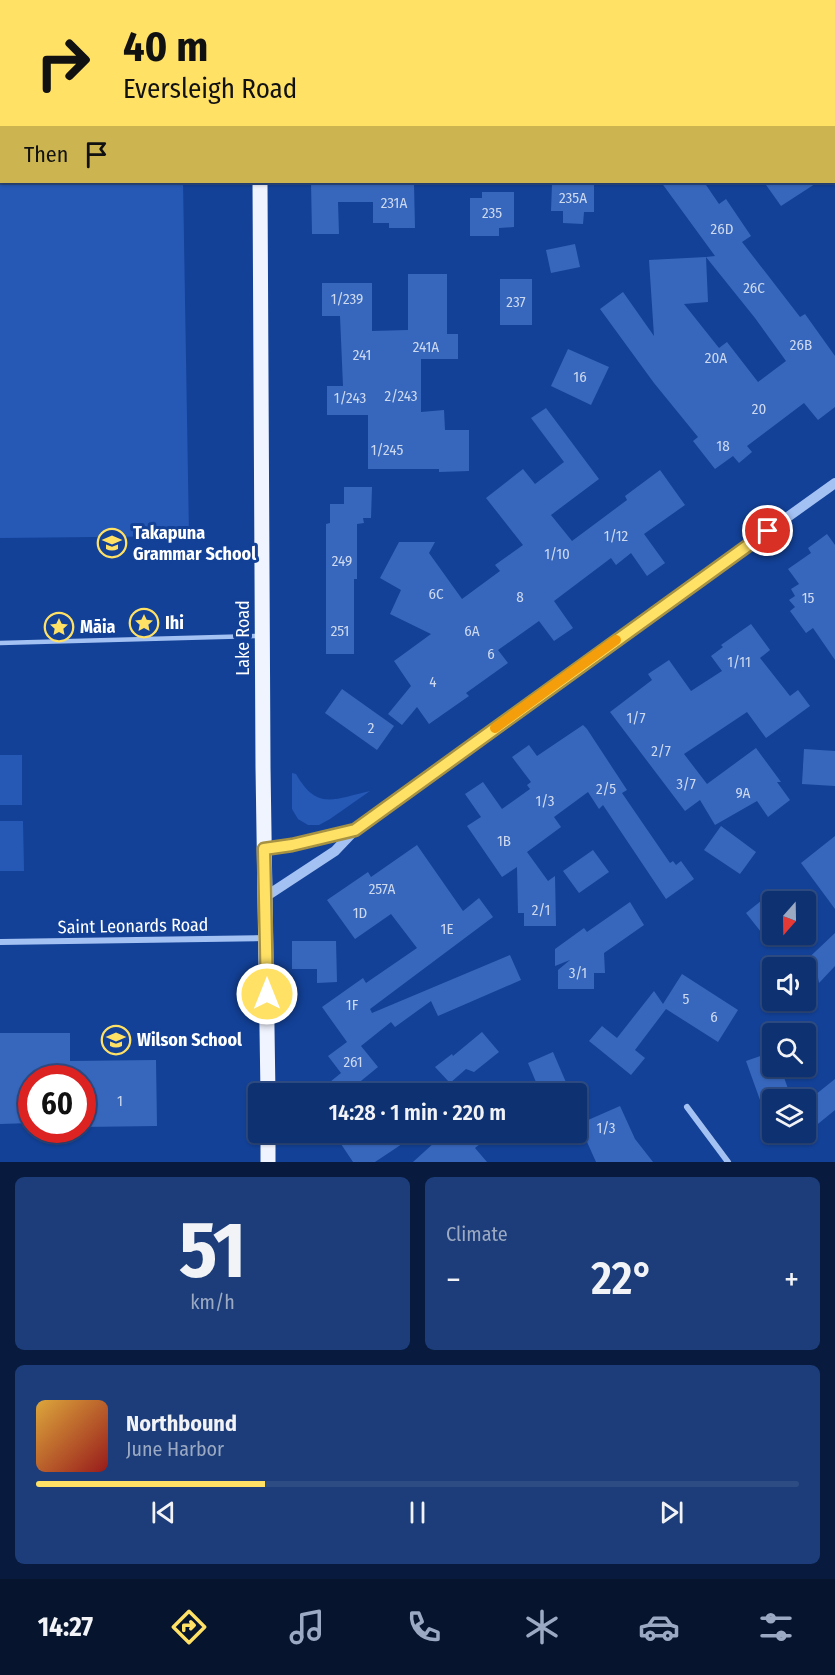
<!DOCTYPE html>
<html lang="en">
<head>
<meta charset="utf-8">
<style>
  :root { --surface:#0e3171; --page:#1c3d79; --text:#f1f3f6; --muted:#9ba9c3; --line:#2e4c84; --accent:#ffe166 }
  body { margin:0; font-family:"Fira Sans Condensed",sans-serif; background:var(--page); color:var(--text); height:100vh; display:flex; flex-direction:column; font-size:22px; white-space:nowrap }
  * { box-sizing:border-box; margin:0 }
  p { font-size:20px; color:var(--muted) }
  .icon { flex:none; width:33px; height:33px; fill:none; stroke:currentColor; stroke-width:2; stroke-linecap:round; stroke-linejoin:round }
  .map { position:relative; height:1162px; overflow:hidden }
  .panel { display:flex; flex-direction:column; gap:15px; padding:15px; background:#081b3e; flex:1 }
  .panel>* { flex:none }
  .banner { position:absolute; left:0px; top:0px; width:836px; height:183px; box-shadow:0 2px 4px #0004,0 0 0 2px var(--line); background:#ffe166; color:#111; overflow:hidden }
  .needle { width:39px; rotate:200deg }
  .controls { position:absolute; left:762px; top:891px; display:grid; gap:12px }
  .controls a { display:grid; place-items:center; width:54px; height:54px; border-radius:6px; background:var(--surface); box-shadow:0 2px 4px #0004,0 0 0 2px var(--line); font-size:30px }
  .speed { position:absolute; left:18px; top:1065px; display:flex; gap:12px; font-size:30px; font-weight:700; text-align:center }
  .speed>* { display:grid; place-content:center; width:78px; height:78px; border-radius:50%; background:var(--surface); box-shadow:0 2px 4px #0004,0 0 0 2px var(--line); line-height:1 }
  .speed .limit { border:9px solid #d22; background:#fff; color:#111 }
  .pin { position:absolute; display:grid; place-items:center; width:51px; height:51px; color:#fff; margin:-26px; border:3px solid #fff; border-radius:50%; box-shadow:0 2px 6px #0007 }
  .me { position:absolute; width:66px; margin:-33px; rotate:0deg; stroke-linejoin:round; filter:drop-shadow(0 0 4px #0008) }
  .turn { display:flex; align-items:center; gap:21px; height:126px; padding:0 24px; font-size:27px }
  .turn .icon { width:78px; height:78px; stroke-width:2.5 }
  .turn b { display:block; font-size:42px; line-height:51px }
  .then { display:flex; align-items:center; height:57px; padding:0 24px; background:#0003; gap:12px; font-size:22px }
  .big { font-size:45px; font-weight:600; line-height:1.1 }
  .panel .widget { flex:1; display:flex; flex-direction:column; justify-content:center; gap:9px; min-width:0; padding:0 21px; border-radius:9px; background:var(--page) }
  .panel .dial { align-items:center; gap:0 }
  .dial b { font-size:78px; line-height:1 }
  .song { display:flex; align-items:center; gap:18px }
  .cover { width:72px; height:72px; border-radius:9px; background:linear-gradient(135deg,hsl(40 70% 55%),hsl(0 70% 35%)) }
  .played { height:6px; border-radius:3px; background:linear-gradient(90deg,var(--accent) 30%,var(--line) 30%) }
  .keys { display:flex; justify-content:space-around; direction:ltr }
  .heat { display:flex; justify-content:space-between; align-items:center; font-size:33px; direction:ltr }
  .panel .tiles { flex:1; display:grid; gap:15px; grid-template-columns:1fr 1fr }
  .widget:last-child { grid-column:span 2 }
  .trip { position:absolute; left:248px; top:1083px; width:339px; height:60px; border-radius:6px; background:var(--surface); box-shadow:0 2px 4px #0004,0 0 0 2px var(--line); font-weight:600; line-height:60px; text-align:center }
  .menu { display:flex; height:96px; justify-content:space-around; align-items:center; background:#06142d; color:var(--muted) }
  .menu .icon { width:42px; height:42px }
  .menu .on { color:var(--accent) }
  .menu b { font-size:27px; color:var(--text) }
  .map>svg:first-child { display:block }
  .green { fill:#2659b6 }
  .building { fill:#3767bd }
  .lines { fill:none; stroke-linecap:round; stroke-linejoin:round }
  .service { stroke:#a4c1f3; stroke-width:4.5 }
  .minor { stroke:#a4c1f3; stroke-width:6 }
  .tertiary { stroke:#a4c1f3; stroke-width:10 }
  .primary { stroke:#f0f4ff; stroke-width:15 }
  .route-casing { stroke:#a69242; stroke-width:15 }
  .route { stroke:#ffe166; stroke-width:10 }
  .slow { stroke:#f59e0b; stroke-width:10 }
  .labels { text-anchor:middle; stroke-width:6; stroke-linejoin:round; paint-order:stroke }
  .number-label { font-size:15px; fill:#cdd9ee }
  .poi-label { font-size:18px; font-weight:bold; fill:#fff; stroke:#134197; text-anchor:start }
  .street-label { font-size:18px; fill:#fff; stroke:#134197 }
</style>
</head>
<body>
<div class="map">
<svg width="835" height="1162" viewBox="0 0 835 1162">
  <rect width="100%" height="100%" fill="#134197"/>
  <g class="green">
    <path d="M0 178 2 182H183L189 536 0 538Z"/>
    <rect x="0" y="755" width="22" height="50"/>
    <path d="M292 773 296 774C317 811 334 799 370 791L330 819 319 825H308L298 819 292 809Z"/>
    <path d="M0 821H23L24 871H0Z"/>
  </g>
  <g class="building">
    <path d="M311 182 414 184 415 228H389V223H373V202H338L339 234H312Z"/>
    <path d="M661 182H704L719 204 726 199 751 236 742 242 800 317 805 314 835 356V407L818 420 804 403 747 446 752 452 739 463 733 456 715 469 693 441 698 437 654 383 600 309 623 292 654 336 649 260 706 257 708 302 684 304 719 348 727 342 758 382 786 361 755 318 706 257 715 256Z"/>
    <path d="M764 182H818L781 206Z"/>
    <path d="M552 184 594 185V212H584L583 224 563 223V211H551Z"/>
    <path d="M482 192H514V227L499 228V236H470V198H482Z"/>
    <path d="M575 244 580 267 551 273 546 250Z"/>
    <path d="M408 274H447V334H458V359H421V412L444 410 445 430H469V471L439 472V469H368V415H327V386H343L340 316H322V283H372V331L408 330Z"/>
    <rect x="500" y="279" width="32" height="46"/>
    <path d="M568 349 609 367 591 405 551 386Z"/>
    <path d="M546 408 599 479 551 515 572 541 627 500 625 496 660 470 685 505 644 534 665 563 647 576 631 553 616 565 611 558 554 601 573 628 554 641 539 621 498 650 508 663 466 693 469 696 429 724 417 707 402 725 388 714 411 686 394 661 431 634 390 614 401 590 380 578 399 542H435L429 553 462 599 500 571 495 565 523 545 486 498 523 469 535 484 564 462 531 418Z"/>
    <path d="M344 487H372L371 518H363L364 523 357 524V579H354V654H326V524L330 523V504H344Z"/>
    <path d="M827 534 835 545V660L813 628 806 633 790 611 795 607 789 600 795 596 791 589 799 584 788 569 811 553 808 548Z"/>
    <path d="M751 624 770 650 760 658 790 696 798 690 810 706 766 738 747 712 684 754 707 784 756 748 781 782H777L790 800 768 817 757 801 715 825 700 800 685 811 610 712 652 680 648 674 669 660 691 691 722 671 711 656 723 647 721 645Z"/>
    <path d="M342 689 394 726 377 750 325 713Z"/>
    <path d="M583 725 587 729 627 790 622 793 670 863 673 861 676 865 681 861 694 879 666 899 603 805 599 809 588 792 554 817 561 827 527 852 548 881 555 876 556 926H524V913H518L517 867 502 877 467 826 481 817 465 794 483 782 502 809 530 789 527 785 531 782 512 757 529 745 537 756Z"/>
    <path d="M804 749 835 751V786L802 784Z"/>
    <path d="M721 826 756 852 740 874 704 850Z"/>
    <path d="M835 836V909L801 863Z"/>
    <path d="M417 845 463 911 479 898 493 917 370 1009 372 1013 510 955 521 980 438 1016 431 1001 395 1027 391 1022 361 1046 378 1067 345 1094H339L330 1082 341 1073 328 1056 347 1042 322 1007 363 978 366 983 417 948 391 914 355 939 327 900 368 872 371 877Z"/>
    <path d="M593 850 609 872 579 893 563 871Z"/>
    <path d="M772 892V946L746 913Z"/>
    <path d="M630 902 644 925 604 953 605 973H594V989H558V970L570 960 555 966V949L584 928 587 932Z"/>
    <path d="M835 933V966L819 983 817 972 806 982V968H798Z"/>
    <path d="M292 941H336L337 982 317 983V969H292Z"/>
    <path d="M682 974 738 1010 718 1042 666 1009 635 1050 645 1058 631 1075 589 1041 602 1026 617 1038 654 991 663 1004Z"/>
    <path d="M482 1032 499 1052 474 1072 466 1069 450 1083 435 1067 452 1054 453 1056Z"/>
    <path d="M0 1033H70V1061L156 1060 157 1126 82 1127V1078H32V1123L0 1124Z"/>
    <path d="M553 1052 571 1094H541L528 1063Z"/>
    <path d="M772 1052V1066H780L792 1100H772V1111L763 1100H760L746 1061Z"/>
    <path d="M835 1079V1110L797 1141 790 1132H806V1100H797L810 1089 815 1095Z"/>
    <path d="M620 1106 635 1139 653 1162H596L579 1124Z"/>
    <path d="M358 1132H420L375 1162H353L341 1144Z"/>
    <path d="M446 1132H495L475 1148 487 1162H413Z"/>
  </g>
  <g class="lines">
    <path class="service" d="M0 643 258 636"/>
    <g class="minor">
      <path d="M0 942 266 938"/>
      <path d="M687 1107 728 1162"/>
    </g>
    <g class="tertiary">
      <path d="M264 849 292 845 354 830"/>
      <path d="M265 897 335 851 355 830 405 792 835 483"/>
    </g>
    <g class="primary">
      <path d="M256 0V2"/>
      <path d="M260 182 263 767 268 1094"/>
      <path d="M268 1132V1162"/>
    </g>
  </g>
  <g class="lines">
    <g class="route-casing">
      <path id="route" d="M267 994 264 849 292 845 355 830 768 531"/>
    </g>
    <use href="#route" class="route"/>
    <path class="slow" d="M495 728 616 640"/>
  </g>
  <defs>
    <g id="school-ring" transform="scale(1.5)"><circle r="9.5" fill="#134197" stroke="#ffe166" stroke-width="1.5"/><path d="M0-5L7-2L0 1L-7-2ZM-4 1L0 2.5L4 1V4Q0 6-4 4Z" fill="#ffe166"/></g>
    <g id="sight-ring" transform="scale(1.5)"><circle r="9.5" fill="#134197" stroke="#ffe166" stroke-width="1.5"/><path d="M0-6L1.8-2.2L6-1.7L2.9 1.2L3.7 5.4L0 3.3L-3.7 5.4L-2.9 1.2L-6-1.7L-1.8-2.2Z" fill="#ffe166"/></g>
  </defs>
  <g fill-rule="evenodd">
    <use href="#school-ring" x="112" y="543"/>
    <use href="#sight-ring" x="144" y="623"/>
    <use href="#sight-ring" x="59" y="627"/>
    <use href="#school-ring" x="116" y="1040"/>
  </g>
  <g class="labels">
    <g class="number-label">
      <text x="573" y="203">235A</text>
      <text x="394" y="208">231A</text>
      <text x="492" y="218">235</text>
      <text x="722" y="234">26D</text>
      <text x="754" y="293">26C</text>
      <text x="347" y="304">1/239</text>
      <text x="516" y="307">237</text>
      <text x="801" y="350">26B</text>
      <text x="426" y="352">241A</text>
      <text x="362" y="360">241</text>
      <text x="716" y="363">20A</text>
      <text x="580" y="382">16</text>
      <text x="401" y="401">2/243</text>
      <text x="350" y="403">1/243</text>
      <text x="759" y="414">20</text>
      <text x="723" y="451">18</text>
      <text x="387" y="455">1/245</text>
      <text x="616" y="541">1/12</text>
      <text x="557" y="559">1/10</text>
      <text x="342" y="566">249</text>
      <text x="436" y="599">6C</text>
      <text x="520" y="602">8</text>
      <text x="808" y="603">15</text>
      <text x="340" y="636">251</text>
      <text x="472" y="636">6A</text>
      <text x="491" y="659">6</text>
      <text x="739" y="667">1/11</text>
      <text x="433" y="687">4</text>
      <text x="636" y="723">1/7</text>
      <text x="371" y="733">2</text>
      <text x="661" y="756">2/7</text>
      <text x="686" y="789">3/7</text>
      <text x="606" y="794">2/5</text>
      <text x="743" y="798">9A</text>
      <text x="545" y="806">1/3</text>
      <text x="504" y="846">1B</text>
      <text x="382" y="894">257A</text>
      <text x="541" y="915">2/1</text>
      <text x="360" y="918">1D</text>
      <text x="447" y="934">1E</text>
      <text x="578" y="978">3/1</text>
      <text x="686" y="1004">5</text>
      <text x="352" y="1010">1F</text>
      <text x="714" y="1022">6</text>
      <text x="353" y="1067">261</text>
      <text x="120" y="1106">1</text>
      <text x="606" y="1133">1/3</text>
    </g>
    <g class="poi-label">
      <text x="133" y="539">Takapuna<tspan x="133" dy="21">Grammar School</tspan></text>
      <text x="165" y="629">Ihi</text>
      <text x="80" y="633">Māia</text>
      <text x="137" y="1046">Wilson School</text>
    </g>
    <g class="street-label">
      <text transform="translate(243 638) rotate(-90)" y="6">Lake Road</text>
      <text transform="translate(133 926) rotate(-1)" y="6">Saint Leonards Road</text>
    </g>
  </g>
</svg>
<div class="controls">
<a><svg class="needle" viewBox="-14 -14 28 28"><path d="M0-13l5 13h-10z" fill="#e53935"/><path d="M0 13l5-13h-10z" fill="#9ba9c3"/></svg></a>
<a><svg class="icon" aria-label="sound" viewBox="0 0 24 24"><path d="M4 9h4l5-4v14l-5-4H4zM17 9q2 3 0 6"/></svg></a>
<a><svg class="icon" aria-label="search" viewBox="0 0 24 24"><circle cx="10" cy="10" r="6"/><path d="M15 15l6 6"/></svg></a>
<a><svg class="icon" aria-label="layers" viewBox="0 0 24 24"><path d="M12 4l9 5-9 5-9-5zM3 14l9 5 9-5"/></svg></a>
</div>
<div class="speed"><div class="limit">60</div></div>
<div class="pin" style="left:768px;top:531px;background:#d93025"><svg class="icon" aria-label="arrive" viewBox="0 0 24 24"><path d="M6 21V4h12l-3 4 3 4H6"/></svg></div>
<svg class="me" style="left:267px;top:994px" viewBox="-20 -20 40 40"><circle r="17" fill="#ffe166" stroke="#fff" stroke-width="3"/><path d="M0-11L8 9 0 5-8 9z" fill="#fff"/></svg>
<div class="trip">14:28 · 1 min · 220 m</div>
<div class="banner">
<div class="turn"><svg class="icon" aria-label="right" viewBox="0 0 24 24"><path d="M7 20v-9h11M14 6l5 5-5 5"/></svg><div><b>40 m</b>Eversleigh Road</div></div>
<div class="then">Then<svg class="icon" aria-label="arrive" viewBox="0 0 24 24"><path d="M6 21V4h12l-3 4 3 4H6"/></svg></div>
</div>
</div>
<section class="panel">
<div class="tiles">
<div class="widget dial"><b>51</b><p>km/h</p></div>
<div class="widget"><p>Climate</p>
<div class="heat"><a>−</a><b class="big">22°</b><a>+</a></div>
</div>
<div class="widget">
<div class="song"><i class="cover"></i><div><b>Northbound</b><p>June Harbor</p></div></div>
<div class="played"></div>
<div class="keys"><svg class="icon" aria-label="previous" viewBox="0 0 24 24"><path d="M18 5L8 12l10 7zM5 5v14"/></svg><svg class="icon" aria-label="pause" viewBox="0 0 24 24"><path d="M8 5v14M16 5v14"/></svg><svg class="icon" aria-label="next" viewBox="0 0 24 24"><path d="M6 5l10 7-10 7zM19 5v14"/></svg></div>
</div>
</div>
</section>
<nav class="menu">
<b>14:27</b>
<svg class="icon on" aria-label="directions" viewBox="0 0 24 24"><path d="M12 3l9 9-9 9-9-9zM9 14v-3h6M13 9l2 2-2 2"/></svg>
<svg class="icon" aria-label="music" viewBox="0 0 24 24"><path d="M9 18V5l10-2v13"/><circle cx="6" cy="18" r="3"/><circle cx="16" cy="16" r="3"/></svg>
<svg class="icon" aria-label="phone" viewBox="0 0 24 24"><path d="M5 4h4l2 5-3 2q2 4 5 5l2-3 5 2v4C11 20 4 13 5 4z"/></svg>
<svg class="icon" aria-label="climate" viewBox="0 0 24 24"><path d="M12 3v18M4 7l16 10M4 17L20 7"/></svg>
<svg class="icon" aria-label="car" viewBox="0 0 24 24"><path d="M5 17H2v-5l4-1 3-4h7l3 4 3 1v5h-3M9 17h6M6 11h13"/><circle cx="7" cy="17" r="2"/><circle cx="17" cy="17" r="2"/></svg>
<svg class="icon" aria-label="filters" viewBox="0 0 24 24"><path d="M4 7h16M4 17h16"/><circle cx="9" cy="7" r="2"/><circle cx="15" cy="17" r="2"/></svg>
</nav>
</body>
</html>
